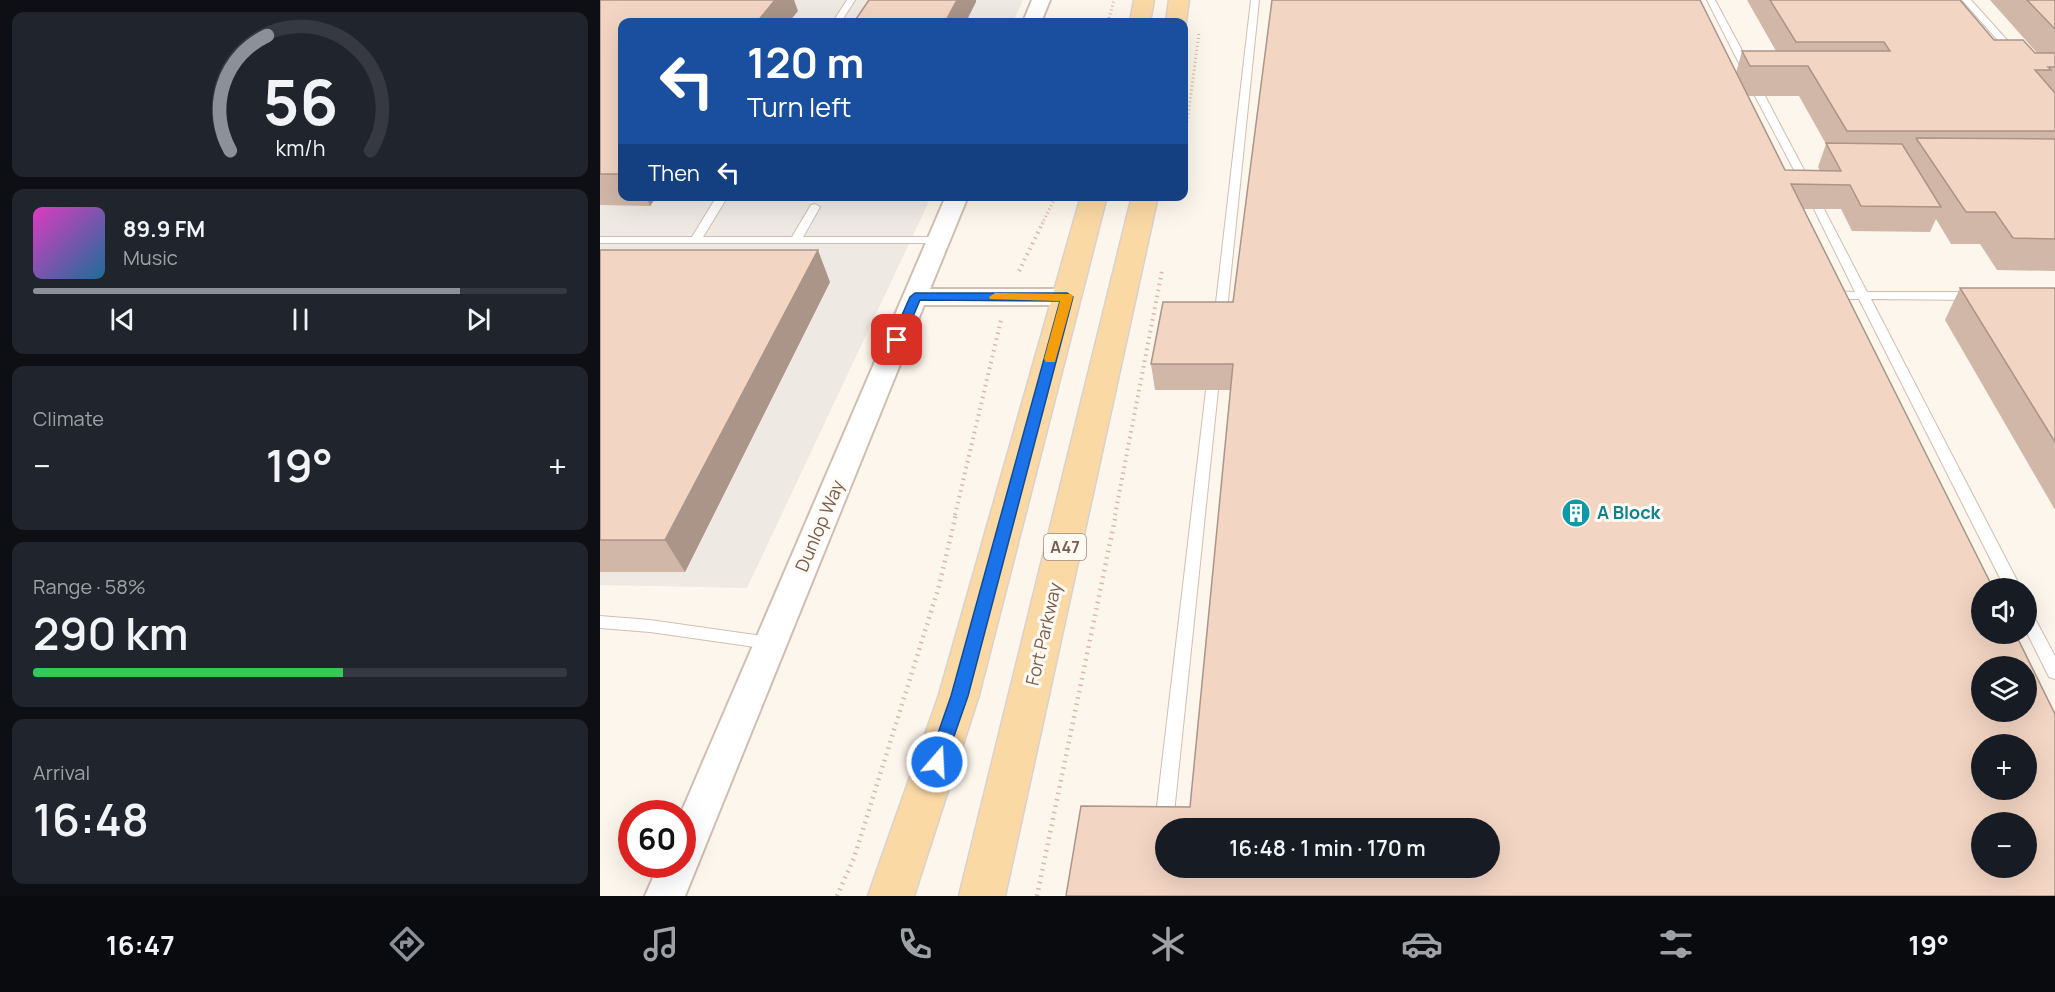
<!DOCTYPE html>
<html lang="en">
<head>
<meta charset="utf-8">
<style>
  :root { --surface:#171b24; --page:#20242c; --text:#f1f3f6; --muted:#9ea1a6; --line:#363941; --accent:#8c9099 }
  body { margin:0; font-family:Manrope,sans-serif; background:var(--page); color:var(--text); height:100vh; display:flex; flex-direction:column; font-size:22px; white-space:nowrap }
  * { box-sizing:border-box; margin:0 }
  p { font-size:20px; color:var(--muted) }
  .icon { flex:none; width:33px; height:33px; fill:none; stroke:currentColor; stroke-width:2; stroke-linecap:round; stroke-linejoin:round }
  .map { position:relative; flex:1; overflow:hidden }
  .details { display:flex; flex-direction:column; gap:12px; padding:12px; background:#0d0f14; width:600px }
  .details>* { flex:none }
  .guide { position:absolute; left:18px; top:18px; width:570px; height:183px; border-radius:12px; box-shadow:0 6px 24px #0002; background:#1a4fa0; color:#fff; overflow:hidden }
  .controls { position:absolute; left:1371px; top:578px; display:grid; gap:12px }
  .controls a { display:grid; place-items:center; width:66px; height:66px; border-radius:50%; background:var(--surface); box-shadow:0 6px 24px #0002; font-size:30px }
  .speed { position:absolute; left:18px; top:800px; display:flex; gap:12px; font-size:30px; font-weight:700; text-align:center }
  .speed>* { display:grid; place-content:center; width:78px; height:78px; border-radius:50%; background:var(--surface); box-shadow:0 6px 24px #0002; line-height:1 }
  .speed .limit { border:9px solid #d22; background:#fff; color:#111 }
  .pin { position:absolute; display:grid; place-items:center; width:51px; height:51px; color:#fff; margin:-26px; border-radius:12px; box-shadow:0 3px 9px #0006 }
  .me { position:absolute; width:66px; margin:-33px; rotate:19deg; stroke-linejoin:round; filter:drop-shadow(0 0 4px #0008) }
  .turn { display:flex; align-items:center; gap:21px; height:126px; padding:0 30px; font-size:27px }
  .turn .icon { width:78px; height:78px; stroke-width:2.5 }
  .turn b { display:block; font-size:42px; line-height:51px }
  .then { display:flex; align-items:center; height:57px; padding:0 30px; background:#0003; gap:12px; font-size:22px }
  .big { font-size:45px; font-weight:600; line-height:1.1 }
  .details .card { flex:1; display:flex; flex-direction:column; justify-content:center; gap:9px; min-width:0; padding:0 21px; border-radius:12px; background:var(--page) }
  .details .dial { align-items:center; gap:0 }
  .dial svg { height:156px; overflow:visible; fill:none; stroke:var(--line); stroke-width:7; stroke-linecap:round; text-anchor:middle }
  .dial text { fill:var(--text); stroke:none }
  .song { display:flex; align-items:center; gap:18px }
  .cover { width:72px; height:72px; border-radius:9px; background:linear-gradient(135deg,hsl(310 70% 55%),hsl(200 70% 35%)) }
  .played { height:6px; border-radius:3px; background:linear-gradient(90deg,var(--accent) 80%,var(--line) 80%) }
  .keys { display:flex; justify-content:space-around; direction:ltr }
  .heat { display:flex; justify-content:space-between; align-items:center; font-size:33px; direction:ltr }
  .charge { height:9px; border-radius:4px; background:linear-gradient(90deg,#34c759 58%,var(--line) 0) }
  .trip { position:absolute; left:555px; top:818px; width:345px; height:60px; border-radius:30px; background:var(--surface); box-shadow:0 6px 24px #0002; font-weight:600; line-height:60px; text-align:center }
  .tabs { display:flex; height:96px; justify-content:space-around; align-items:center; background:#090b0e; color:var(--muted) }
  .tabs .icon { width:42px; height:42px }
  .tabs .selected { color:var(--accent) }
  .tabs b { font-size:27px; color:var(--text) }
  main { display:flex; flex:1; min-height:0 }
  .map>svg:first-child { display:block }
  .industrial { fill:#efe9e4 }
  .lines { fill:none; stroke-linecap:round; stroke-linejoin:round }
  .service-casing { stroke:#d1beb0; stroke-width:2 }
  .minor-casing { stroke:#d1beb0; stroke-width:4 }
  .primary-casing { stroke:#dad1cd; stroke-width:3 }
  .path-far2 { stroke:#d9b8a5; stroke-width:3; stroke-dasharray:1 3; stroke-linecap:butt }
  .path-far1 { stroke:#d9b8a5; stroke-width:4; stroke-dasharray:1.5 4.5; stroke-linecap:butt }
  .path { stroke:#d9b8a5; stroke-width:4.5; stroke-dasharray:1.5 5; stroke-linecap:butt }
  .service { fill:#fff; fill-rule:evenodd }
  .minor { fill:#fff; fill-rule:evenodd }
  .primary { fill:#fbd9a5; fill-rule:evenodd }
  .wall { fill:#d1b7a8; fill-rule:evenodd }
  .shaded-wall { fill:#aa9588 }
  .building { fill:#f3d5c3; stroke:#aa9588; stroke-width:1.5; fill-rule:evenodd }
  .route { fill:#1a73e8; stroke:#114b97; stroke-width:1.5 }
  .slow { fill:#f59e0b }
  .labels { text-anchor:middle; stroke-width:6; stroke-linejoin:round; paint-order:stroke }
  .shield { fill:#fffaf3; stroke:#a28b7f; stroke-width:1.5 }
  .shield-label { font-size:16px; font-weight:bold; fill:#7a5c4d }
  .culture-label { font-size:18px; font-weight:bold; fill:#0d838f; stroke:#fffaf3; text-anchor:start }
  .street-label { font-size:18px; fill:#7a5c4d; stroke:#fffaf3 }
</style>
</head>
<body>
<main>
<section class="details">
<div class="card dial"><svg viewBox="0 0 100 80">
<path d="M14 69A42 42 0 1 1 86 69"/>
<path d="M14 69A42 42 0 0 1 33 10" stroke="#8c9099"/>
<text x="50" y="56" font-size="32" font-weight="700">56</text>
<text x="50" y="72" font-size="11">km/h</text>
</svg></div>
<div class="card">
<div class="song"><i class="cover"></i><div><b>89.9 FM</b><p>Music</p></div></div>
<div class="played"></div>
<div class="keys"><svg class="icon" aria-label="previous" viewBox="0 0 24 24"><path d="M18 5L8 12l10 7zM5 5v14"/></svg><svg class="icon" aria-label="pause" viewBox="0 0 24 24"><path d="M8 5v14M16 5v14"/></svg><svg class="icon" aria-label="next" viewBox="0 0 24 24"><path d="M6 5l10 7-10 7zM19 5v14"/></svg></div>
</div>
<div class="card"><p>Climate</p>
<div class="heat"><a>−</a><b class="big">19°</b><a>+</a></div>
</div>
<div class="card"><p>Range · 58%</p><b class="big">290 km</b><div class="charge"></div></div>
<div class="card"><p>Arrival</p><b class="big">16:48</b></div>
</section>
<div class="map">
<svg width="1455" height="896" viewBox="0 0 1455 896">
  <rect width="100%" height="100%" fill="#fdf6ec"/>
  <path class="industrial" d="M0 0H423L413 22H22V196L331 197 147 588 0 585Z"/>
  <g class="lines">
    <g class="service-casing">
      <g id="service">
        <path d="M247 0H255L241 22H233Z"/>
        <path d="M651 0H659L626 320 620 324 614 320Z"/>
        <path d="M1107 0H1115L1154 73 1152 75 1144 73Z"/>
        <path d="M1362 0H1371L1416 50V54H1410Z"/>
        <path d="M1157 94 1165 96 1213 187 1212 189H1204L1203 187 1155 96Z"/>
        <path d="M117 196H128L103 237H192L211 205 215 204 220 207 203 237H338L344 240 338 243H0V237H92Z"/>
        <path d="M1219 206 1224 209 1267 292H1375L1381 296 1375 300 1271 299 1421 588H1405L1259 299H1229L1223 295 1229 291 1255 292 1214 209Z"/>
        <path d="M612 386 618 390 573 823 571 828H566L564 831 558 829 555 823 606 390Z"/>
        <path d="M1426 609 1431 611 1455 656V679L1449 677 1426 631Z"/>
        <path d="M0 616 50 620 170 637 176 638 178 643 176 648 170 649 50 632 0 628Z"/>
      </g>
    </g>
    <g class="minor-casing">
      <g id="minor">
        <path d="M432 0H450L441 22H423Z"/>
        <path d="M346 196H368L330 289H467L476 292 479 297 476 302 467 305H324L85 896H45L59 864H82L81 813Z"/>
      </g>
    </g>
    <g class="primary-casing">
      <g id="primary">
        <path d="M534 0H554L550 22H530Z"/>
        <path d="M569 0H589L586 22 584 26V22H566Z"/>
        <path d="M481 196H507L379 695 314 896H268L339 695Z"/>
        <path d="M532 196H558L405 896H359Z"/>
      </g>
    </g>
    <g class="path-far2">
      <path d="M508 22 514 0"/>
      <path d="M584 146 599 33"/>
      <path d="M442 224 456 196"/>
    </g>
    <g class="path-far1">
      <path d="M419 271 443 222"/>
      <path d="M355 515 401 320"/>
      <path d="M515 515 562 271"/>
    </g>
    <g class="path">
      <path d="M237 896 254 858 339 586 356 514"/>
      <path d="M437 896 516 514"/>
    </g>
    <use href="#service" class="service"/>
    <use href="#minor" class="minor"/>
    <use href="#primary" class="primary"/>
  </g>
  <g class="wall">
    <path d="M0 0 198 11 22 22V196H57L50 206 0 205Z"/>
    <path d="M1147 0H1360L1394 40 1435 53H1437L1390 0H1455V271L1397 270 1380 244H1351L1336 219 1330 232 1252 231 1241 209H1204L590 807 631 390H555L551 364 633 302 1136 73 1142 51H1176ZM1148 96H1199L1226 144 1218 167 1220 171 1185 170Z"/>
    <path d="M171 196H281L280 200H173Z"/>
    <path d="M0 250 230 282 85 572H0Z"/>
    <path d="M1360 288H1455V510L1345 320Z"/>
  </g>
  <g class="shaded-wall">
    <path d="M175 0H194L198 11 189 22H157Z"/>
    <path d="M357 0H376V2L366 22H345Z"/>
    <path d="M46 196H57L50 206Z"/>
    <path d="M218 250 230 282 85 572 65 540Z"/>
  </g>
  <g class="building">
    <path d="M0 0H175L157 22H22V174H0Z"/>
    <path d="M269 0H357L345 22H254Z"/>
    <path d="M672 0H1100L1185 170 1241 171 1226 143 1302 144 1341 207 1261 206 1250 185 1191 184 1393 588H1382V633H1415L1455 714V896H466L481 806 590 807 633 364H551L563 302H633ZM1382 666H1426V711H1382ZM1382 744H1426V789H1382ZM1382 822H1426V867H1382ZM566 828H890V867H566Z"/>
    <path d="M1170 0H1360L1394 40H1423L1435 53H1455V67H1448L1451 70H1435L1455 93V131H1247L1208 66H1150L1142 51H1290L1284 42H1196Z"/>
    <path d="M1427 0H1455V29Z"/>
    <path d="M1316 138 1455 139V239L1413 238 1395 212H1366Z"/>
    <path d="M0 250H218L65 540H0Z"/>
    <path d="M1360 288H1455V442Z"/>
  </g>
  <path class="route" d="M315 293H467L473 297 368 696 345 762 343 768 337 770 330 768 328 762 351 696 460 301 320 300 303 340 302 343H293L291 340 310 297Z"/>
  <path class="slow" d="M395 293 471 294 473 297 455 362H446L444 359 460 301 390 299 389 297Z"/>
  <defs>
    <g id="building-disc" transform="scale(1.5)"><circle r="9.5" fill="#0f9aa8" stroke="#fffaf3"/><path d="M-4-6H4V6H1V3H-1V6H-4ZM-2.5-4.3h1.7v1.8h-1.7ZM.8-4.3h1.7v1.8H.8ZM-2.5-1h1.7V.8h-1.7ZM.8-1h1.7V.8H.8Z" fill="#fff"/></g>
  </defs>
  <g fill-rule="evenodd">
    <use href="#building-disc" x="976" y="513"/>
  </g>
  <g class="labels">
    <rect class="shield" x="444" y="534" width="42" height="26" rx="4.5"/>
    <g class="shield-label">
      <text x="465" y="553">A47</text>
    </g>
    <g class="culture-label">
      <text x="997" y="519">A Block</text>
    </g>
    <g class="street-label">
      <text transform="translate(220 526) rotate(-67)" y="6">Dunlop Way</text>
      <text transform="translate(444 634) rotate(-77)" y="6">Fort Parkway</text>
    </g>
  </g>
</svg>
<div class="controls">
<a><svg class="icon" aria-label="sound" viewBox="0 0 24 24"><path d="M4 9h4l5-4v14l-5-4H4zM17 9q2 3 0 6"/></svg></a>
<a><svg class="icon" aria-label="layers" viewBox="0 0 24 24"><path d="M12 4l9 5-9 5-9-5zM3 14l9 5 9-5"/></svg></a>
<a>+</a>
<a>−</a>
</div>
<div class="speed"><div class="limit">60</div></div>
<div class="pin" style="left:297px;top:340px;background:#d93025"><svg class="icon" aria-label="arrive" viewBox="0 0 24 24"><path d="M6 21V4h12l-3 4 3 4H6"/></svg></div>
<svg class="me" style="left:337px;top:762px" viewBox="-20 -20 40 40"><circle r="17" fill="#1a73e8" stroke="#fff" stroke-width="3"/><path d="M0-11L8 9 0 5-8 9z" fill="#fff"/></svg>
<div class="trip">16:48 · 1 min · 170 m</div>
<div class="guide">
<div class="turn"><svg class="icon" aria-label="left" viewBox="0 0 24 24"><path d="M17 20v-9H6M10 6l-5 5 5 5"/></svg><div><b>120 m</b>Turn left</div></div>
<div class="then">Then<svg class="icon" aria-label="left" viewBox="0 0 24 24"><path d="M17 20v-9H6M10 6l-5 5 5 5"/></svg></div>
</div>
</div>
</main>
<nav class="tabs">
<b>16:47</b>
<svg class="icon selected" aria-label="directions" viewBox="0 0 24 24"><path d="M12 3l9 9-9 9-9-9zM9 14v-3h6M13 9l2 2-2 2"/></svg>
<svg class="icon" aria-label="music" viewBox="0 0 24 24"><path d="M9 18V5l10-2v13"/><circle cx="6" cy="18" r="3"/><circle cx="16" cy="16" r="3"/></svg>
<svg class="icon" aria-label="phone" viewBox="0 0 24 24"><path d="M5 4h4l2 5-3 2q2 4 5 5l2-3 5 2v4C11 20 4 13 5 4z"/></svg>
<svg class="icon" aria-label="climate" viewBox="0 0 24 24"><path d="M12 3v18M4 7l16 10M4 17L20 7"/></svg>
<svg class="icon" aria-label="car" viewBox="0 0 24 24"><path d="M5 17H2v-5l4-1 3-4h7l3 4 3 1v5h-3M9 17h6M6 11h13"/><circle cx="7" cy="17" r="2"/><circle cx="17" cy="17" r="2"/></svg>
<svg class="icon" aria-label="filters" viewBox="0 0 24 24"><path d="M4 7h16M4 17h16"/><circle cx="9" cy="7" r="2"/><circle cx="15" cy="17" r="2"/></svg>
<b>19°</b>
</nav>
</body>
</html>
